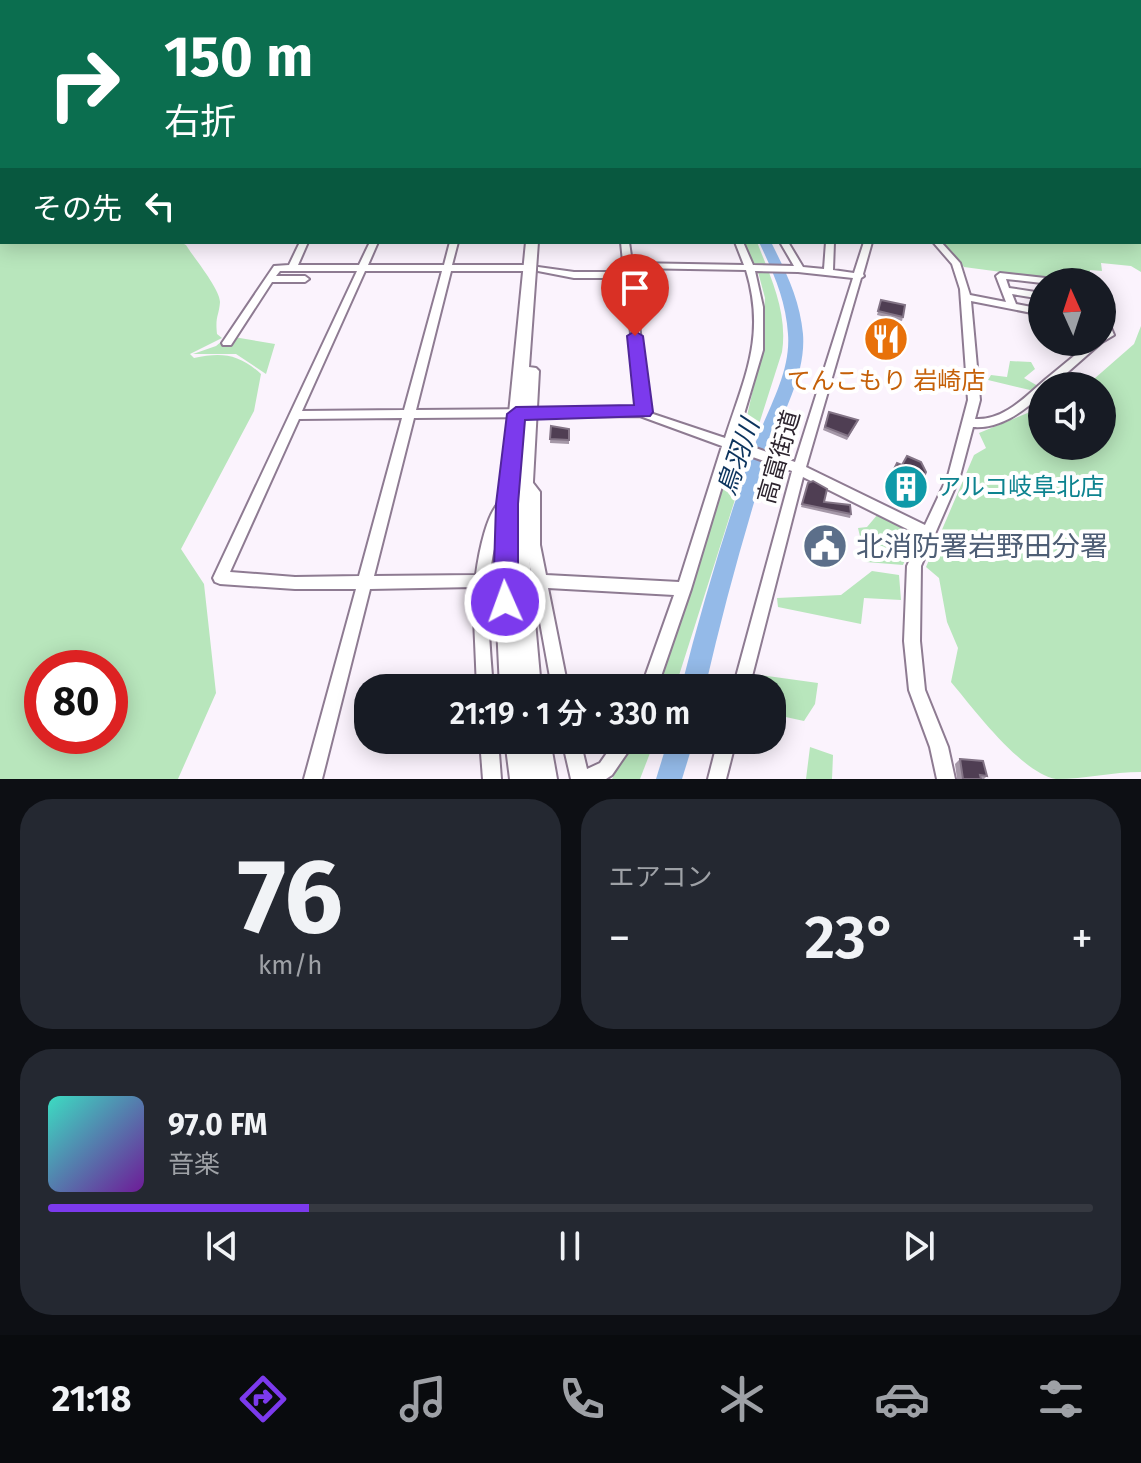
<!DOCTYPE html>
<html lang="ja">
<head>
<meta charset="utf-8">
<style>
  :root { --surface:#171b24; --page:#242831; --text:#f1f3f6; --muted:#9ea1a6; --line:#363941; --accent:#7c3aed }
  body { margin:0; font-family:"Fira Sans","Noto Sans JP",sans-serif; background:var(--page); color:var(--text); height:100vh; display:flex; flex-direction:column; font-size:30px; white-space:nowrap }
  * { box-sizing:border-box; margin:0 }
  p { font-size:26px; color:var(--muted) }
  .icon { flex:none; width:44px; height:44px; fill:none; stroke:currentColor; stroke-width:2; stroke-linecap:round; stroke-linejoin:round }
  .map { position:relative; height:779px; overflow:hidden }
  .side { display:flex; flex-direction:column; gap:20px; padding:20px; background:#0d0f14; flex:1 }
  .side>* { flex:none }
  .top-card { position:absolute; left:0px; top:0px; width:1142px; height:244px; box-shadow:0 4px 20px #0003; background:#0b6e4f; color:#fff; overflow:hidden }
  .needle { width:52px; rotate:357deg }
  .fabs { position:absolute; left:1028px; top:268px; display:grid; gap:16px }
  .fabs a { display:grid; place-items:center; width:88px; height:88px; border-radius:50%; background:var(--surface); box-shadow:0 4px 20px #0003; font-size:40px }
  .speed { position:absolute; left:24px; top:650px; display:flex; gap:16px; font-size:40px; font-weight:700; text-align:center }
  .speed>* { display:grid; place-content:center; width:104px; height:104px; border-radius:50%; background:var(--surface); box-shadow:0 4px 20px #0003; line-height:1 }
  .speed .limit { border:12px solid #d22; background:#fff; color:#111 }
  .pin { position:absolute; display:grid; place-items:center; width:68px; height:68px; color:#fff; margin:-82px -34px; border-radius:50% 50% 50% 0; rotate:-45deg; box-shadow:0 0 8px #0007 }
  .pin .icon { rotate:45deg }
  .me { position:absolute; width:88px; margin:-44px; rotate:358deg; stroke-linejoin:round; filter:drop-shadow(0 0 6px #0008) }
  .turn { display:flex; align-items:center; gap:28px; height:168px; padding:0 32px; font-size:36px }
  .turn .icon { width:104px; height:104px; stroke-width:2.5 }
  .turn b { display:block; font-size:56px; line-height:68px }
  .then { display:flex; align-items:center; height:76px; padding:0 32px; background:#0003; gap:16px; font-size:30px }
  .big { font-size:60px; font-weight:600; line-height:1.1 }
  .side .card { flex:1; display:flex; flex-direction:column; justify-content:center; gap:12px; min-width:0; padding:0 28px; border-radius:32px; background:var(--page) }
  .side .dial { align-items:center; gap:0 }
  .dial b { font-size:104px; line-height:1 }
  .song { display:flex; align-items:center; gap:24px }
  .cover { width:96px; height:96px; border-radius:12px; background:linear-gradient(135deg,hsl(170 70% 55%),hsl(280 70% 35%)) }
  .played { height:8px; border-radius:4px; background:linear-gradient(90deg,var(--accent) 25%,var(--line) 25%) }
  .keys { display:flex; justify-content:space-around; direction:ltr }
  .heat { display:flex; justify-content:space-between; align-items:center; font-size:44px; direction:ltr }
  .side .tiles { flex:1; display:grid; gap:20px; grid-template-columns:1fr 1fr }
  .card:last-child { grid-column:span 2 }
  .trip { position:absolute; left:354px; top:674px; width:432px; height:80px; border-radius:32px; background:var(--surface); box-shadow:0 4px 20px #0003; font-weight:600; line-height:80px; text-align:center }
  .tabs { display:flex; height:128px; justify-content:space-around; align-items:center; background:#090b0e; color:var(--muted) }
  .tabs .icon { width:56px; height:56px }
  .tabs .current { color:var(--accent) }
  .tabs b { font-size:36px; color:var(--text) }
  .map>svg:first-child { display:block }
  .green { fill:#b8e6bc; fill-rule:evenodd }
  .lines { fill:none; stroke-linecap:round; stroke-linejoin:round }
  .river { fill:#94bae8; fill-rule:evenodd }
  .minor-casing { stroke:#8e7b92; stroke-width:4 }
  .highway-casing { stroke:#8e7b92; stroke-width:4 }
  .minor { fill:#fff; fill-rule:evenodd }
  .highway { fill:#fff; fill-rule:evenodd }
  .wall { fill:#a598a8 }
  .building { fill:#4f3e53; stroke:#837486; stroke-width:2 }
  .route { fill:#7c3aed; stroke:#51269a; stroke-width:2 }
  .labels { text-anchor:middle; stroke-width:8; stroke-linejoin:round; paint-order:stroke }
  .food-label { font-size:24px; fill:#c56008; stroke:#fff }
  .street-label { font-size:24px; fill:#2d252f; stroke:#fff }
  .culture-label { font-size:24px; fill:#0d838f; stroke:#fff; text-anchor:start }
  .water-label { font-size:26px; font-style:italic; fill:#0b335d; stroke:#fff }
  .near-service-label { font-size:28px; fill:#4e5e75; stroke:#fff; text-anchor:start }
</style>
</head>
<body>
<div class="map">
<svg width="1141" height="779" viewBox="0 0 1141 779">
  <rect width="100%" height="100%" fill="#fbf3fd"/>
  <g class="green">
    <path d="M1141 90V272L1131 266 1101 263 1102 271 1090 270V276L1058 269 1079 277 1082 282H1074L964 267 943 242H1140Z"/>
    <path d="M0 187 2 242H180L186 245C194 258 220 289 220 302 219 316 215 316 217 334L222 338 190 354 194 358C222 352 239 354 261 374L254 411 181 549 204 584 216 693 178 779H0ZM42 668H110V736H42Z"/>
    <path d="M744 242H757C771 278 788 313 782 352L675 688H653L747 416 761 354 765 298 758 272Z"/>
    <path d="M1141 326V772C1112 772 1086 779 1056 779 1021 773 973 708 951 682L958 648 947 622 939 578 926 567 974 455 986 448 979 433 1042 407V446H1102V386H1086L1134 344Z"/>
    <path d="M228 336 275 344 266 374 236 354H193L216 346Z"/>
    <path d="M1010 361 1031 362 1035 369 1024 378 1038 386 1030 390 988 380 991 375 1007 377Z"/>
    <path d="M878 514 917 532 903 565 866 562 858 528 867 527Z"/>
    <path d="M872 571 899 575 901 600 864 598 861 624 778 607 777 598 841 595Z"/>
    <path d="M760 675 818 683 815 704 804 721 772 714V688H755Z"/>
    <path d="M633 740H655L640 779H612Z"/>
    <path d="M810 747 833 755 832 779H806Z"/>
  </g>
  <g class="lines">
    <g class="river">
      <path d="M759 242H771C786 272 800 300 803 334 806 373 784 410 772 445 746 525 724 606 705 688H681C702 606 726 524 755 444 768 409 791 372 788 334 786 300 773 272 759 242Z"/>
      <path d="M668 740H694L682 779H656Z"/>
    </g>
    <g class="minor-casing">
      <g id="minor">
        <rect x="1140" y="84" width="1" height="4"/>
        <rect x="0" y="147" width="2" height="4"/>
        <rect x="0" y="170" width="2" height="5"/>
        <rect x="0" y="182" width="2" height="5"/>
        <path d="M300 242H308L298 265H359L370 242H378L368 265H444L450 242H458L452 265H530L534 268 530 271H451L416 410 639 408 625 278H574L538 271V267L574 272H624L621 242H629L632 263 744 265 735 242H743L753 265 794 266 780 242H788L803 267 824 269 826 242H834L833 270 854 273 864 242H872L863 274 864 276 861 278 806 467 925 525 948 476 968 400 960 289 952 264 933 242H941L960 263 970 295 1006 302 996 276 1000 273 1054 279 1058 282 1042 283 1006 279 1009 288 1042 293V299L1012 294 1016 304 1042 309V315L971 301 980 400 975 419C1004 421 1026 396 1046 379 1061 367 1076 354 1091 342H1102V335L1104 334 1102 321H1108L1114 335 1102 342 1052 386H1042V395C1022 412 1000 429 973 427L960 476 921 566 920 641 925 690 948 747 955 779H937L930 747 909 690 904 641 907 566 921 536 803 477 749 688H733L792 471 733 450 691 589 657 688H641L674 595 548 588 568 688H552L526 545 527 493 519 482 520 479 525 477 530 479 540 492V545L546 575 679 582 722 446 640 416 414 418 374 576 476 575C478 559 487 504 505 499 507 499 509 500 512 500L514 504C509 511 504 518 501 526 482 574 489 637 493 688H477L474 618 475 587 370 589 322 779H304L356 589H295L220 584 215 582 213 578 357 271H280L276 276H305L309 279 305 282H272L231 345H223L222 343 274 266 289 265ZM632 268 746 270C766 336 745 376 725 438L650 413ZM365 271H442L404 410 302 411ZM755 271 798 272 853 278 795 462 736 441 763 350V307ZM402 418 359 576 295 577 230 572 299 419Z"/>
        <path d="M480 740H498L501 779H483Z"/>
        <path d="M562 740H580L587 769 600 763 616 740H636L612 775 606 779H571Z"/>
        <path d="M718 740H736L726 779H708Z"/>
      </g>
    </g>
    <g class="highway-casing">
      <g id="highway">
        <path d="M526 242H538L529 367 536 368 539 371 529 555 541 688H500L494 564Z"/>
        <path d="M505 740H550L557 779H510Z"/>
      </g>
    </g>
    <use href="#minor" class="minor"/>
    <use href="#highway" class="highway"/>
  </g>
  <g class="wall">
    <path d="M881 300 903 317 902 321 877 315Z"/>
    <path d="M829 412 857 423 847 440 823 430Z"/>
    <path d="M551 426 569 429V444L550 443Z"/>
    <path d="M897 463 926 472 912 503 890 493 896 481 890 478Z"/>
    <path d="M808 483 824 502 851 514 850 518 801 507Z"/>
    <path d="M960 759 987 776 984 779H957L955 764Z"/>
  </g>
  <g class="building">
    <path d="M881 300 905 305 903 317 878 311Z"/>
    <path d="M829 412 858 420 848 436 825 427Z"/>
    <path d="M551 426 569 429V440L550 439Z"/>
    <path d="M907 456 921 462 926 472 914 500 892 490 897 478 891 475 897 463 902 465Z"/>
    <path d="M813 481 827 489 824 502 850 505 851 514 802 504 808 483Z"/>
    <path d="M960 759 983 761 987 776 980 775 981 779H963Z"/>
  </g>
  <linearGradient id="sky" x2="0" y2="1"><stop stop-color="#86b6e8"/><stop offset="0.42" stop-color="#fdfafe"/><stop offset="1" stop-color="#fdfafe" stop-opacity="0"/></linearGradient>
  <rect width="1141" height="189" fill="url(#sky)"/>
  <path class="route" d="M635 331 643 336 653 412 650 416 525 420 518 504V602L514 610 505 613 496 610 493 602 496 504 507 414 516 407 634 405 627 336Z"/>
  <defs>
    <g id="restaurant-disc" transform="scale(2.3)"><circle r="9.5" fill="#e8710a" stroke="#fff"/><path d="M-5-6h1v4h1v-4h1v4h1v-4h1v5L-1.5 .5V6h-2V.5L-5-1ZM5-6V6H3V1.5H1.5Q1.5-4 5-6Z" fill="#fff"/></g>
    <g id="building-disc" transform="scale(2.3)"><circle r="9.5" fill="#0f9aa8" stroke="#fff"/><path d="M-4-6H4V6H1V3H-1V6H-4ZM-2.5-4.3h1.7v1.8h-1.7ZM.8-4.3h1.7v1.8H.8ZM-2.5-1h1.7V.8h-1.7ZM.8-1h1.7V.8H.8Z" fill="#fff"/></g>
    <g id="civic-disc" transform="scale(2.3)"><circle r="9.5" fill="#5c6f8a" stroke="#fff"/><path d="M-.6-6.5H3V-4.5H.6V-3L4-1V1h2V6H-6V1h2V-1L-.6-3ZM-1.2 2.5V6h2.4V2.5Z" fill="#fff"/></g>
  </defs>
  <g fill-rule="evenodd">
    <use href="#restaurant-disc" x="886" y="339"/>
    <use href="#building-disc" x="906" y="487"/>
    <use href="#civic-disc" x="825" y="546"/>
  </g>
  <g class="labels">
    <g class="food-label">
      <text x="886" y="389">てんこもり 岩崎店</text>
    </g>
    <g class="street-label">
      <text transform="translate(779 457) rotate(-74)" y="8">高富街道</text>
    </g>
    <g class="culture-label">
      <text x="937" y="495">アルコ岐阜北店</text>
    </g>
    <g class="water-label">
      <text transform="translate(738 457) rotate(-71)" y="9">鳥羽川</text>
    </g>
    <g class="near-service-label">
      <text x="856" y="556">北消防署岩野田分署</text>
    </g>
  </g>
</svg>
<div class="fabs">
<a><svg class="needle" viewBox="-14 -14 28 28"><path d="M0-13l5 13h-10z" fill="#e53935"/><path d="M0 13l5-13h-10z" fill="#9ea1a6"/></svg></a>
<a><svg class="icon" aria-label="sound" viewBox="0 0 24 24"><path d="M4 9h4l5-4v14l-5-4H4zM17 9q2 3 0 6"/></svg></a>
</div>
<div class="speed"><div class="limit">80</div></div>
<div class="pin" style="left:635px;top:336px;background:#d93025"><svg class="icon" aria-label="arrive" viewBox="0 0 24 24"><path d="M6 21V4h12l-3 4 3 4H6"/></svg></div>
<svg class="me" style="left:505px;top:602px" viewBox="-20 -20 40 40"><circle r="17" fill="#7c3aed" stroke="#fff" stroke-width="3"/><path d="M0-11L8 9 0 5-8 9z" fill="#fff"/></svg>
<div class="trip">21:19 · 1 分 · 330 m</div>
<div class="top-card">
<div class="turn"><svg class="icon" aria-label="right" viewBox="0 0 24 24"><path d="M7 20v-9h11M14 6l5 5-5 5"/></svg><div><b>150 m</b>右折</div></div>
<div class="then">その先<svg class="icon" aria-label="left" viewBox="0 0 24 24"><path d="M17 20v-9H6M10 6l-5 5 5 5"/></svg></div>
</div>
</div>
<section class="side">
<div class="tiles">
<div class="card dial"><b>76</b><p>km/h</p></div>
<div class="card"><p>エアコン</p>
<div class="heat"><a>−</a><b class="big">23°</b><a>+</a></div>
</div>
<div class="card">
<div class="song"><i class="cover"></i><div><b>97.0 FM</b><p>音楽</p></div></div>
<div class="played"></div>
<div class="keys"><svg class="icon" aria-label="previous" viewBox="0 0 24 24"><path d="M18 5L8 12l10 7zM5 5v14"/></svg><svg class="icon" aria-label="pause" viewBox="0 0 24 24"><path d="M8 5v14M16 5v14"/></svg><svg class="icon" aria-label="next" viewBox="0 0 24 24"><path d="M6 5l10 7-10 7zM19 5v14"/></svg></div>
</div>
</div>
</section>
<nav class="tabs">
<b>21:18</b>
<svg class="icon current" aria-label="directions" viewBox="0 0 24 24"><path d="M12 3l9 9-9 9-9-9zM9 14v-3h6M13 9l2 2-2 2"/></svg>
<svg class="icon" aria-label="music" viewBox="0 0 24 24"><path d="M9 18V5l10-2v13"/><circle cx="6" cy="18" r="3"/><circle cx="16" cy="16" r="3"/></svg>
<svg class="icon" aria-label="phone" viewBox="0 0 24 24"><path d="M5 4h4l2 5-3 2q2 4 5 5l2-3 5 2v4C11 20 4 13 5 4z"/></svg>
<svg class="icon" aria-label="climate" viewBox="0 0 24 24"><path d="M12 3v18M4 7l16 10M4 17L20 7"/></svg>
<svg class="icon" aria-label="car" viewBox="0 0 24 24"><path d="M5 17H2v-5l4-1 3-4h7l3 4 3 1v5h-3M9 17h6M6 11h13"/><circle cx="7" cy="17" r="2"/><circle cx="17" cy="17" r="2"/></svg>
<svg class="icon" aria-label="filters" viewBox="0 0 24 24"><path d="M4 7h16M4 17h16"/><circle cx="9" cy="7" r="2"/><circle cx="15" cy="17" r="2"/></svg>
</nav>
</body>
</html>
